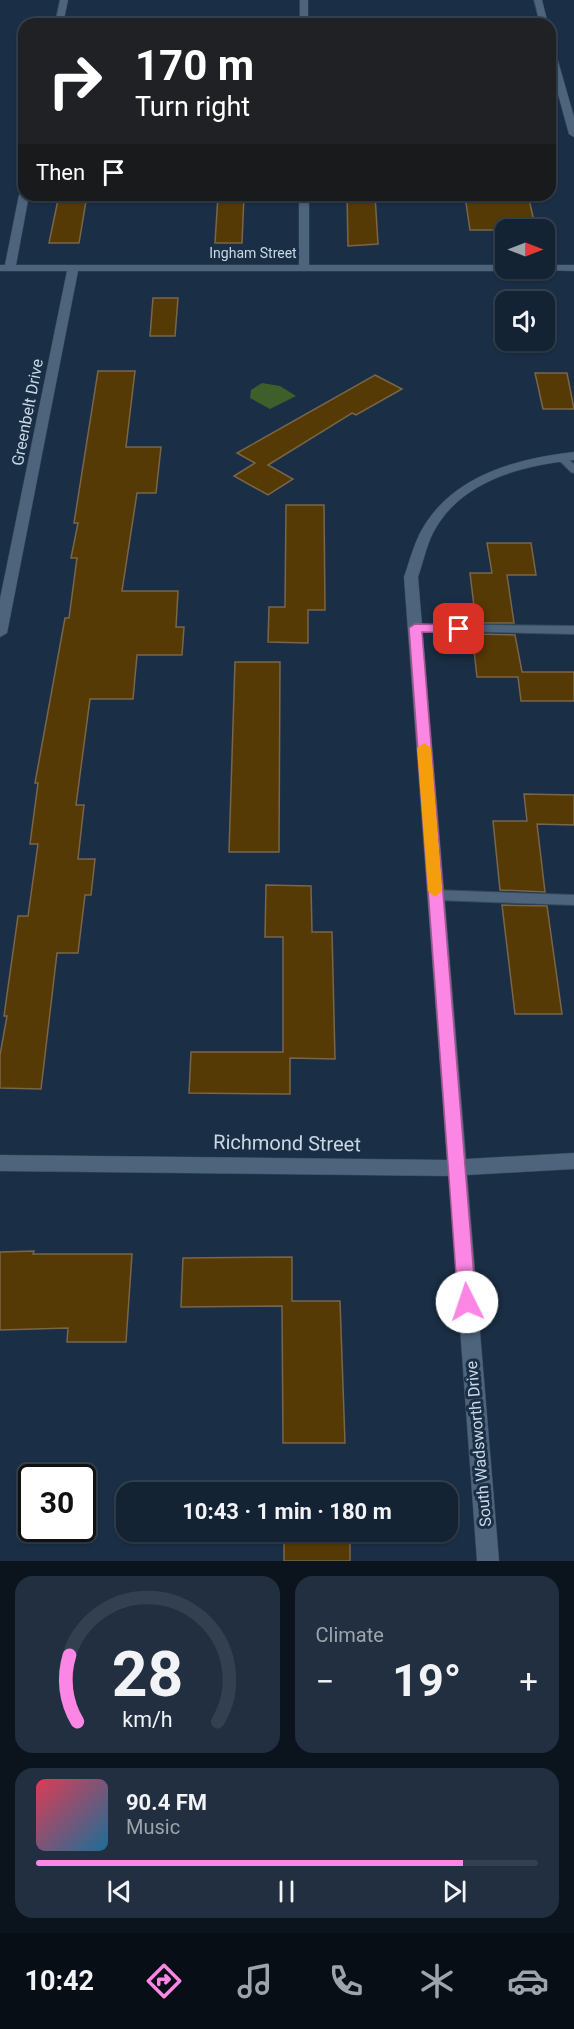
<!DOCTYPE html>
<html lang="en">
<head>
<meta charset="utf-8">
<style>
  :root { --surface:#142334; --page:#212f40; --text:#f1f3f6; --muted:#9da4ac; --line:#33404f; --accent:#fc86e3 }
  body { margin:0; font-family:Roboto,sans-serif; background:var(--page); color:var(--text); height:100vh; display:flex; flex-direction:column; font-size:22px; white-space:nowrap }
  * { box-sizing:border-box; margin:0 }
  p { font-size:20px; color:var(--muted) }
  .icon { flex:none; width:33px; height:33px; fill:none; stroke:currentColor; stroke-width:2; stroke-linecap:round; stroke-linejoin:round }
  .map { position:relative; height:1561px; overflow:hidden }
  .details { display:flex; flex-direction:column; gap:15px; padding:15px; background:#0b131d; flex:1 }
  .details>* { flex:none }
  .banner { position:absolute; left:18px; top:18px; width:538px; height:183px; border-radius:18px; box-shadow:0 2px 4px #0004,0 0 0 2px var(--line); background:#202124; color:#fff; overflow:hidden }
  .needle { width:39px; rotate:90deg }
  .buttons { position:absolute; left:495px; top:219px; display:grid; gap:12px }
  .buttons a { display:grid; place-items:center; width:60px; height:60px; border-radius:12px; background:var(--surface); box-shadow:0 2px 4px #0004,0 0 0 2px var(--line); font-size:30px }
  .speed { position:absolute; left:18px; top:1464px; display:flex; gap:12px; font-size:30px; font-weight:700; text-align:center }
  .speed>* { display:grid; place-content:center; width:78px; height:78px; border-radius:50%; background:var(--surface); box-shadow:0 2px 4px #0004,0 0 0 2px var(--line); line-height:1 }
  .speed .limit { border:3px solid #111; border-radius:9px; background:#fff; color:#111 }
  .pin { position:absolute; display:grid; place-items:center; width:51px; height:51px; color:#fff; margin:-26px; border-radius:12px; box-shadow:0 3px 9px #0006 }
  .me { position:absolute; width:66px; margin:-33px; rotate:356deg; stroke-linejoin:round; filter:drop-shadow(0 0 4px #0008) }
  .turn { display:flex; align-items:center; gap:21px; height:126px; padding:0 18px; font-size:27px }
  .turn .icon { width:78px; height:78px; stroke-width:2.5 }
  .turn b { display:block; font-size:42px; line-height:51px }
  .then { display:flex; align-items:center; height:57px; padding:0 18px; background:#0003; gap:12px; font-size:22px }
  .big { font-size:45px; font-weight:700; line-height:1.1 }
  .details .widget { flex:1; display:flex; flex-direction:column; justify-content:center; gap:9px; min-width:0; padding:0 21px; border-radius:18px; background:var(--page) }
  .details .dial { align-items:center; gap:0 }
  .dial svg { height:156px; overflow:visible; fill:none; stroke:var(--line); stroke-width:7; stroke-linecap:round; text-anchor:middle }
  .dial text { fill:var(--text); stroke:none }
  .song { display:flex; align-items:center; gap:18px }
  .cover { width:72px; height:72px; border-radius:9px; background:linear-gradient(135deg,hsl(350 70% 55%),hsl(200 70% 35%)) }
  .played { height:6px; border-radius:3px; background:linear-gradient(90deg,var(--accent) 85%,var(--line) 85%) }
  .keys { display:flex; justify-content:space-around; direction:ltr }
  .heat { display:flex; justify-content:space-between; align-items:center; font-size:33px; direction:ltr }
  .details .tiles { flex:1; display:grid; gap:15px; grid-template-columns:1fr 1fr }
  .widget:last-child { grid-column:span 2 }
  .trip { position:absolute; left:116px; top:1482px; width:342px; height:60px; border-radius:18px; background:var(--surface); box-shadow:0 2px 4px #0004,0 0 0 2px var(--line); font-weight:700; line-height:60px; text-align:center }
  .tab-bar { display:flex; height:96px; justify-content:space-around; align-items:center; background:#080e15; color:var(--muted) }
  .tab-bar .icon { width:42px; height:42px }
  .tab-bar .current { color:var(--accent) }
  .tab-bar b { font-size:27px; color:var(--text) }
  .map>svg:first-child { display:block }
  .green { fill:#3e5e2a }
  .building { fill:#563a05; stroke:#796549; stroke-width:1.5 }
  .lines { fill:none; stroke-linecap:round; stroke-linejoin:round }
  .service-casing { stroke:#37495b; stroke-width:2 }
  .minor-casing { stroke:#37495b; stroke-width:1 }
  .service { fill:#4d647c; fill-rule:evenodd }
  .minor { fill:#4d647c; fill-rule:evenodd }
  .route { fill:#fc86e3; stroke:#a45794; stroke-width:1.5 }
  .slow { fill:#f59e0b }
  .labels { text-anchor:middle; stroke-width:6; stroke-linejoin:round; paint-order:stroke }
  .far-street-label { font-size:14px; fill:#cad7e5; stroke:#1a2f45 }
  .street-label { font-size:16px; fill:#cad7e5; stroke:#1a2f45 }
  .near-street-label { font-size:20px; fill:#cad7e5; stroke:#1a2f45 }
</style>
</head>
<body>
<div class="map">
<svg width="574" height="1561" viewBox="0 0 574 1561">
  <rect width="100%" height="100%" fill="#1a2f45"/>
  <path class="green" d="M262 383 280 386 296 396 270 409 250 398 251 390Z"/>
  <g class="building">
    <path d="M59 195H87L79 243H49Z"/>
    <path d="M218 195H244L242 243H215Z"/>
    <path d="M347 195H375L378 244 348 246Z"/>
    <path d="M528 195 536 230H470L465 196Z"/>
    <path d="M153 298H178L175 336H150Z"/>
    <path d="M98 371H135L126 447H161L156 493H137L122 591H178L176 627H184L182 655H137L133 699H90L76 805H84L78 859H95L91 895H85L78 953H57L41 1089 0 1088V1055L7 1016H4L18 916H28L38 844H30L38 783H35L65 618H69L77 558H71L78 523H74Z"/>
    <path d="M535 373H567L574 409H543Z"/>
    <path d="M375 375 402 389 356 415 352 413 268 465 293 479 268 495 234 476 255 463 237 453Z"/>
    <path d="M286 505H324L325 610H308V643L268 642 269 607H285Z"/>
    <path d="M487 543H531L536 575H507L514 623H476L470 573H492Z"/>
    <path d="M477 634 515 635 522 672H574V701H521L518 677H477L473 641H478Z"/>
    <path d="M235 662H280L279 852H229Z"/>
    <path d="M524 794 574 795V825L537 824 545 892 500 890 493 821H527Z"/>
    <path d="M266 885 311 886 312 932H332L335 1059 290 1058V1094L189 1093 191 1052H283V937H265Z"/>
    <path d="M502 905 547 906 562 1014H515Z"/>
    <path d="M34 1251 33 1254H132L126 1342H67L68 1328 0 1330V1252Z"/>
    <path d="M292 1257V1301H340L345 1443H283L282 1306 181 1307 183 1258Z"/>
    <rect x="284" y="1532" width="66" height="29"/>
  </g>
  <g class="lines">
    <g class="service-casing">
      <g id="service">
        <path d="M561 454 574 464V473L571 472 556 457Z"/>
        <path d="M415 624 574 626V634L411 630 410 628Z"/>
        <path d="M435 890 574 895V905L435 900 430 898 429 895 430 892Z"/>
      </g>
    </g>
    <g class="minor-casing">
      <g id="minor">
        <path d="M60 0H68L63 24H55Z"/>
        <rect x="300" y="0" width="8" height="24"/>
        <path d="M534 0H542L548 24H540Z"/>
        <path d="M550 45 554 47 574 117V137L569 134 550 65Z"/>
        <path d="M24 192V195H29L16 265H299V195H309V265H506V268H511L506 271H78L7 633 0 637V599L67 271H0V265H5L19 195Z"/>
        <path d="M544 265H574V271L540 270 539 268H544Z"/>
        <path d="M574 452V460C520 466 460 481 433 533 426 547 423 563 418 577L466 1159 574 1153V1169L467 1175 499 1561H477L449 1176 0 1171V1155L447 1160 404 577C409 563 413 547 420 533 450 476 514 459 574 452Z"/>
      </g>
    </g>
    <use href="#service" class="service"/>
    <use href="#minor" class="minor"/>
  </g>
  <path class="route" d="M415 624 459 625 465 629 459 633 422 632 476 1302 473 1308 467 1310 461 1308 458 1302 409 628Z"/>
  <path class="slow" d="M424 743 431 748 442 891 435 897 428 891 417 748Z"/>
  <g class="labels">
    <g class="far-street-label">
      <text x="253" y="258">Ingham Street</text>
    </g>
    <g class="street-label">
      <text transform="translate(27 412) rotate(-79)" y="6">Greenbelt Drive</text>
      <text transform="translate(478 1444) rotate(-95)" y="6">South Wadsworth Drive</text>
    </g>
    <g class="near-street-label">
      <text transform="translate(287 1143) rotate(1)" y="7">Richmond Street</text>
    </g>
  </g>
</svg>
<div class="buttons">
<a><svg class="needle" viewBox="-14 -14 28 28"><path d="M0-13l5 13h-10z" fill="#e53935"/><path d="M0 13l5-13h-10z" fill="#9da4ac"/></svg></a>
<a><svg class="icon" aria-label="sound" viewBox="0 0 24 24"><path d="M4 9h4l5-4v14l-5-4H4zM17 9q2 3 0 6"/></svg></a>
</div>
<div class="speed"><div class="limit">30</div></div>
<div class="pin" style="left:459px;top:629px;background:#d93025"><svg class="icon" aria-label="arrive" viewBox="0 0 24 24"><path d="M6 21V4h12l-3 4 3 4H6"/></svg></div>
<svg class="me" style="left:467px;top:1302px" viewBox="-20 -20 40 40"><circle r="19" fill="#fff"/><path d="M0-13L10 11 0 6-10 11z" fill="#fc86e3"/></svg>
<div class="trip">10:43 · 1 min · 180 m</div>
<div class="banner">
<div class="turn"><svg class="icon" aria-label="right" viewBox="0 0 24 24"><path d="M7 20v-9h11M14 6l5 5-5 5"/></svg><div><b>170 m</b>Turn right</div></div>
<div class="then">Then<svg class="icon" aria-label="arrive" viewBox="0 0 24 24"><path d="M6 21V4h12l-3 4 3 4H6"/></svg></div>
</div>
</div>
<section class="details">
<div class="tiles">
<div class="widget dial"><svg viewBox="0 0 100 80">
<path d="M14 69A42 42 0 1 1 86 69"/>
<path d="M14 69A42 42 0 0 1 10 35" stroke="#fc86e3"/>
<text x="50" y="56" font-size="32" font-weight="700">28</text>
<text x="50" y="72" font-size="11">km/h</text>
</svg></div>
<div class="widget"><p>Climate</p>
<div class="heat"><a>−</a><b class="big">19°</b><a>+</a></div>
</div>
<div class="widget">
<div class="song"><i class="cover"></i><div><b>90.4 FM</b><p>Music</p></div></div>
<div class="played"></div>
<div class="keys"><svg class="icon" aria-label="previous" viewBox="0 0 24 24"><path d="M18 5L8 12l10 7zM5 5v14"/></svg><svg class="icon" aria-label="pause" viewBox="0 0 24 24"><path d="M8 5v14M16 5v14"/></svg><svg class="icon" aria-label="next" viewBox="0 0 24 24"><path d="M6 5l10 7-10 7zM19 5v14"/></svg></div>
</div>
</div>
</section>
<nav class="tab-bar">
<b>10:42</b>
<svg class="icon current" aria-label="directions" viewBox="0 0 24 24"><path d="M12 3l9 9-9 9-9-9zM9 14v-3h6M13 9l2 2-2 2"/></svg>
<svg class="icon" aria-label="music" viewBox="0 0 24 24"><path d="M9 18V5l10-2v13"/><circle cx="6" cy="18" r="3"/><circle cx="16" cy="16" r="3"/></svg>
<svg class="icon" aria-label="phone" viewBox="0 0 24 24"><path d="M5 4h4l2 5-3 2q2 4 5 5l2-3 5 2v4C11 20 4 13 5 4z"/></svg>
<svg class="icon" aria-label="climate" viewBox="0 0 24 24"><path d="M12 3v18M4 7l16 10M4 17L20 7"/></svg>
<svg class="icon" aria-label="car" viewBox="0 0 24 24"><path d="M5 17H2v-5l4-1 3-4h7l3 4 3 1v5h-3M9 17h6M6 11h13"/><circle cx="7" cy="17" r="2"/><circle cx="17" cy="17" r="2"/></svg>
</nav>
</body>
</html>
